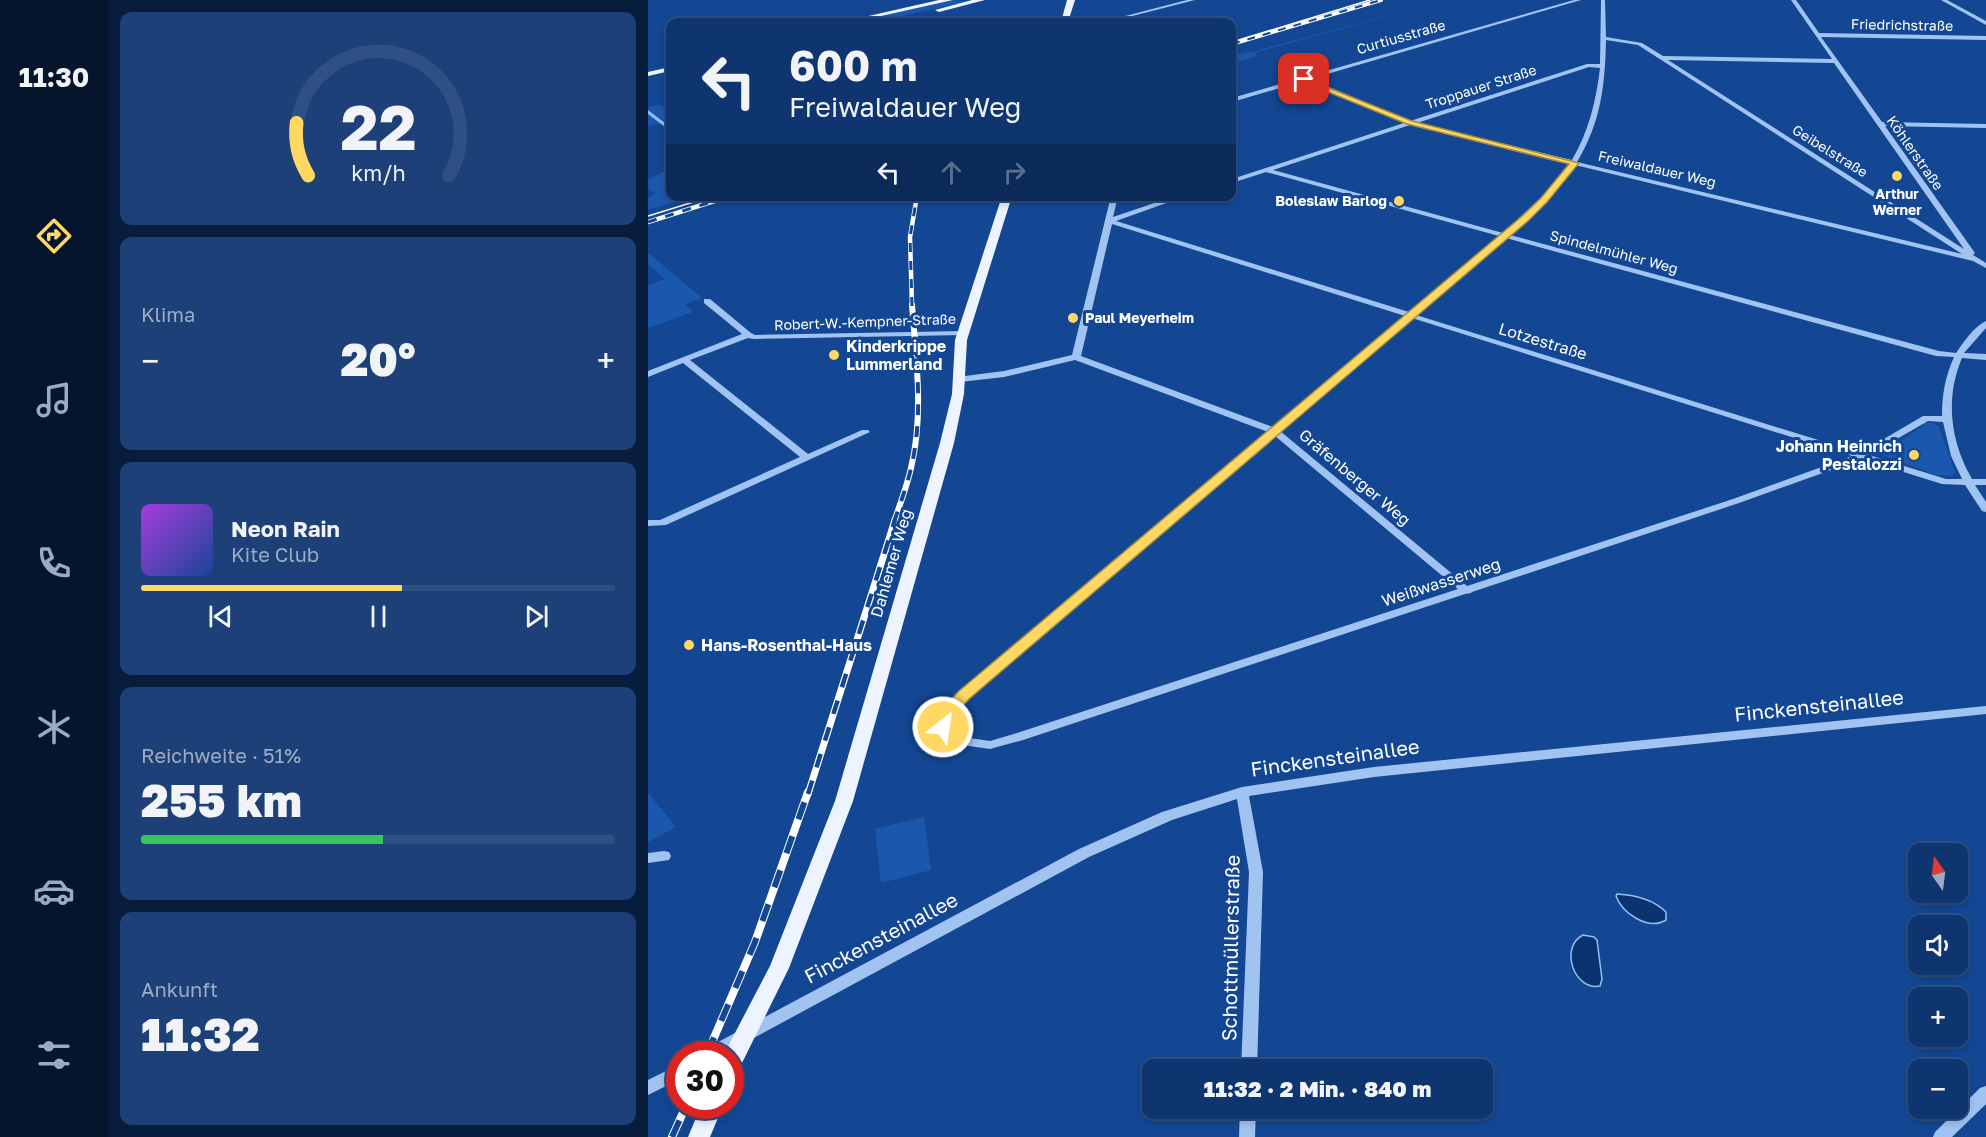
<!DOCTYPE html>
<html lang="de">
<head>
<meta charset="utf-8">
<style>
  :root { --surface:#0e356f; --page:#1c4077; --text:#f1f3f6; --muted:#9babc3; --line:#2e5082; --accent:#ffd763 }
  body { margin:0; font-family:"Golos Text",sans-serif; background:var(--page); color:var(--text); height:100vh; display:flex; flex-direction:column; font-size:22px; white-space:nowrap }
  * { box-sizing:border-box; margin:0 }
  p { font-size:20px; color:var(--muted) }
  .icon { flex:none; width:33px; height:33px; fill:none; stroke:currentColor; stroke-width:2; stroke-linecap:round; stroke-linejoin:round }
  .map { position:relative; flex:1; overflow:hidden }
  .details { display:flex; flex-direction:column; gap:12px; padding:12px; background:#081d3d; width:540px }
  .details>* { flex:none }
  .top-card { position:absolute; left:18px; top:18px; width:570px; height:183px; border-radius:12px; box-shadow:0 3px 9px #0003,0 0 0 2px var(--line); background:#0e356f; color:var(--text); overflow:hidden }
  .needle { width:39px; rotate:346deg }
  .fabs { position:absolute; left:1260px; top:843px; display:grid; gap:12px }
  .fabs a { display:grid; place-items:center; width:60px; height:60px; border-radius:12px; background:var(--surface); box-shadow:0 3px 9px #0003,0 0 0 2px var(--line); font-size:30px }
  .speed { position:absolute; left:18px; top:1041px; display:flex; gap:12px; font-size:30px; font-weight:700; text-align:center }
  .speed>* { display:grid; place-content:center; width:78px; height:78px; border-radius:50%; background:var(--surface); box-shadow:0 3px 9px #0003,0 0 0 2px var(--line); line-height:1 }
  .speed .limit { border:9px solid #d22; background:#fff; color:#111 }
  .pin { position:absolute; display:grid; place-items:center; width:51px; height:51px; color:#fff; margin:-26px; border-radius:12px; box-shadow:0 3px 9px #0006 }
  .me { position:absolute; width:66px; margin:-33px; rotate:30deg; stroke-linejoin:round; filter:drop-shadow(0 0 4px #0008) }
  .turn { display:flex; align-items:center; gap:21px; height:126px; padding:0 24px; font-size:27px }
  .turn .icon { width:78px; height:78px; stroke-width:2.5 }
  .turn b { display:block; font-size:42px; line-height:51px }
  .lanes { display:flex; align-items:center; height:57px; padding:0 24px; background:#0003; justify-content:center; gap:30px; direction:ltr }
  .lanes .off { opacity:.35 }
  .big { font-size:45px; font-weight:800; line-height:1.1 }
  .details .card { flex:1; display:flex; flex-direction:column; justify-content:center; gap:9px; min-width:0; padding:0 21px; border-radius:12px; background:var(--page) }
  .details .dial { align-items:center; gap:0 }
  .dial svg { height:156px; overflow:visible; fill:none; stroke:var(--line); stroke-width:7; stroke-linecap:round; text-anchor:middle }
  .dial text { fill:var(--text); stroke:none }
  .song { display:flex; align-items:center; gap:18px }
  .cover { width:72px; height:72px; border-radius:9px; background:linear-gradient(135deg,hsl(280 70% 55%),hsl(220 70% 35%)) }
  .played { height:6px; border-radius:3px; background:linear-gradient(90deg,var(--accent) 55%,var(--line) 55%) }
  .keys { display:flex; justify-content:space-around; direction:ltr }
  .heat { display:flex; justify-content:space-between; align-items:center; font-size:33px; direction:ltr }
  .charge { height:9px; border-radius:4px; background:linear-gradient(90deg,#34c759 51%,var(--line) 0) }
  .trip { position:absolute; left:494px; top:1059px; width:351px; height:60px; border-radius:12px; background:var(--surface); box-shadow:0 3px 9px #0003,0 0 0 2px var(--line); font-weight:800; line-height:60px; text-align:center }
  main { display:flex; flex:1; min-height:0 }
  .tab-bar { display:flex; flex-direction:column; width:108px; justify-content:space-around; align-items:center; background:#06152c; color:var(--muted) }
  .tab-bar .icon { width:42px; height:42px }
  .tab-bar .on { color:var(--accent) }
  .tab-bar b { font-size:27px; color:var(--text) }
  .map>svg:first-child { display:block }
  .green { fill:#1a58ae }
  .water { fill:#0b3370; stroke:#93bef6; stroke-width:1.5 }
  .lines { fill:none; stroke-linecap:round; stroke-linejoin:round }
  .stream { stroke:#93bef6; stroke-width:3 }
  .minor { fill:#a1c3f2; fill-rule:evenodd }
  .major { fill:#edf3ff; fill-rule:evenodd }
  .tram { stroke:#fff; stroke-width:1.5 }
  .rail-far4-casing { stroke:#fff; stroke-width:4 }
  .rail-far3-casing { stroke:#fff; stroke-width:4.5 }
  .rail-far2-casing { stroke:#fff; stroke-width:6 }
  .rail-far1-casing { stroke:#fff; stroke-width:7 }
  .rail-casing { stroke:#fff; stroke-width:8 }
  .rail-far4 { stroke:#134794; stroke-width:2; stroke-dasharray:8; stroke-linecap:butt }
  .rail-far3 { stroke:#134794; stroke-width:3; stroke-dasharray:9; stroke-linecap:butt }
  .rail-far2 { stroke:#134794; stroke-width:4; stroke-dasharray:11; stroke-linecap:butt }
  .rail-far1 { stroke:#134794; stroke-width:4.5; stroke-dasharray:14; stroke-linecap:butt }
  .rail { stroke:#134794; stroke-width:6; stroke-dasharray:18; stroke-linecap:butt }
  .route { fill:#ffd763; stroke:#a68c40; stroke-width:1.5 }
  .poi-dot { fill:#ffd763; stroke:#134794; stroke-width:2 }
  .labels { text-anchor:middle; stroke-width:6; stroke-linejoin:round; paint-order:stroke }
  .far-street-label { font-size:14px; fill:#fff; stroke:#134794 }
  .far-poi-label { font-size:14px; font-weight:bold; fill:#fff; stroke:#134794 }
  .street-label { font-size:16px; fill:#fff; stroke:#134794 }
  .poi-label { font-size:16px; font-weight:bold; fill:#fff; stroke:#134794; text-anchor:start }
  .near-street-label { font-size:20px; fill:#fff; stroke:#134794 }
</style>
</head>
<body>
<main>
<nav class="tab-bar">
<b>11:30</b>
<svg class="icon on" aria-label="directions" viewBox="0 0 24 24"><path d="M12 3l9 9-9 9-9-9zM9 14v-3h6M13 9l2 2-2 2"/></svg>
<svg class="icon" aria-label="music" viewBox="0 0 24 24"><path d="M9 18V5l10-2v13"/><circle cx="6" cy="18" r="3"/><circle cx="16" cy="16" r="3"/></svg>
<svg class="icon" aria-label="phone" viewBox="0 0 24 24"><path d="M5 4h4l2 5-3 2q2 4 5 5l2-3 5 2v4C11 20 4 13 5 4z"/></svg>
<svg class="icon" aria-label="climate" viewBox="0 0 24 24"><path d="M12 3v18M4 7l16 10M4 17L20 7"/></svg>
<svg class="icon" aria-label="car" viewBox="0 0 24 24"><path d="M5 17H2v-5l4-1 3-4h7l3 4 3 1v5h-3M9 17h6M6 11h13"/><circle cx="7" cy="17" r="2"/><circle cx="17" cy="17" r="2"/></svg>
<svg class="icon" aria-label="filters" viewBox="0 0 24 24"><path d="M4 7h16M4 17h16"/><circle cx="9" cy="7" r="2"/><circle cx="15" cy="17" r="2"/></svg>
</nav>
<section class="details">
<div class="card dial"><svg viewBox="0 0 100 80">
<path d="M14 69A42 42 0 1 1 86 69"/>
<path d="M14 69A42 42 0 0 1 8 42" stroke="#ffd763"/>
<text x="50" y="56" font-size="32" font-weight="700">22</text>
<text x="50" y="72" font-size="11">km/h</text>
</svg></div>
<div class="card"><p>Klima</p>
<div class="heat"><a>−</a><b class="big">20°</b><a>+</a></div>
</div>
<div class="card">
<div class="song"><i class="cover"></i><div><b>Neon Rain</b><p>Kite Club</p></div></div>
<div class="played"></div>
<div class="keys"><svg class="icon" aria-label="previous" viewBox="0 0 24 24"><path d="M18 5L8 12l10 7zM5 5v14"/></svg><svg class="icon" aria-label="pause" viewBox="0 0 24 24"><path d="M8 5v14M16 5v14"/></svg><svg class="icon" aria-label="next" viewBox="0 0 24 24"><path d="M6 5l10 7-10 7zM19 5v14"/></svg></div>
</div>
<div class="card"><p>Reichweite · 51%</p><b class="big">255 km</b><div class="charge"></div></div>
<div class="card"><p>Ankunft</p><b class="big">11:32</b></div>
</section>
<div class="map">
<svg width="1338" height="1137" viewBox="0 0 1338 1137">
  <rect width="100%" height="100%" fill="#134794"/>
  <g class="green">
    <path d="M306 0 318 2 226 22H204Z"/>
    <path d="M798 0 606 53 610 56 584 63V55L603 52Z"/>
    <path d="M12 105 22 112V121L0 126V107Z"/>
    <path d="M22 168V196L45 197 0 210V198L7 194 0 188V180Z"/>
    <path d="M0 253 54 298 37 304 45 312 0 328V285L17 279 0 264Z"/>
    <path d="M1284 422 1291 427 1307 472 1305 476 1288 475 1234 455V452L1274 427V423Z"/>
    <path d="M0 793 28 827 0 842Z"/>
    <path d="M276 817 283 870 233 883 227 829Z"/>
  </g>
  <g class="water">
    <path d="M969 894C986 895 1006 900 1018 912V920C1000 931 974 913 968 896Z"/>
    <path d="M935 935 946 937 949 940 954 979 952 986C926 991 911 947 935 935Z"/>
  </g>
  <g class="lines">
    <path class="stream" d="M0 112 17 125"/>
    <g class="minor">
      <path d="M539 0H547L461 22H454Z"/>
      <path d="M926 0H933L662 79 762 121 939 64H952L953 0H957L958 37 994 43 1015 56 1184 59 1143 0H1148L1171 33 1338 36V40L1173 37 1234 122 1338 124V128L1237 126 1327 253 1325 255 1338 263V268L1325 261 927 165 904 195 862 235 1291 351 1308 353C1316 341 1326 327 1338 321V328L1316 353 1338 354V360L1314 358C1297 398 1302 441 1324 479H1338V485H1327L1338 502V512L1334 511 1317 485 1294 484 1214 459 1091 503 824 592 823 593 817 594 375 740 342 749 300 743 289 727 295 710 312 692 620 432 427 360 356 377 312 382 308 379 309 377 356 371 424 355 463 196H470L465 217 527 196H538L468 221 761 312 851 236 618 172 584 183V179L756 123 656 81 584 102V98ZM958 40 990 45 1314 254 929 162C953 122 957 86 958 40ZM1020 60 1186 63 1316 249ZM941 67 952 68C948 101 941 131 924 160L769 123ZM762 125 922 164 899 192 855 233 625 170ZM464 224 757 316 625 427 433 356ZM858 238 1288 356 1306 357C1297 377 1294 395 1294 416H1275L1212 453 768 315ZM764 318 1204 456 1085 499 819 586 632 431ZM1280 421 1295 422 1303 456 1314 479H1298L1221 455ZM627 436 810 589 369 733 342 741 308 736 301 727 304 715 320 698Z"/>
      <path d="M1293 0H1299L1338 21V25Z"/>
      <path d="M56 299H62L103 333 107 335 316 331 320 333 316 335 106 339 100 338 42 360 160 454 214 430H220L222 432 18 525 0 526V520H12L152 457 35 363 0 377V371L94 334 56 303Z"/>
      <path d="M1338 706V714L726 777 601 796 615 872 609 1070H593L601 872 589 799 524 820 441 857 76 1054H54L57 1049 431 849 514 812 594 787 726 767Z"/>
      <path d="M16 851 21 852 23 856 21 860 0 863V853Z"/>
      <path d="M32 1064V1079L0 1095V1080Z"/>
      <path d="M1338 1086V1104L1304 1137H1285L1287 1132 1332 1088Z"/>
      <path d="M592 1108H608L607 1137H591Z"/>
    </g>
    <g class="major">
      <path d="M291 0H305L206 22H194Z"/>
      <path d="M324 0H337L291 12 287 10Z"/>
      <path d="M419 0H427L420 22H413Z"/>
      <path d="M22 67V71L0 76V72Z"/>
      <path d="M354 196H364L319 340 316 394 306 443 205 801 141 968 90 1071 82 1074V1054H76L122 966 187 801 292 443 304 394 307 340Z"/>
      <path d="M53 1106H75L62 1137H40Z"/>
    </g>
    <g class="tram">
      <path d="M584 42 722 0"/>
      <path d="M0 216 65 196"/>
    </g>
    <g class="rail-far4-casing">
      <path id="rail-far4" d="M584 44 733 0"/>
    </g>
    <g class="rail-far3-casing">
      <g id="rail-far3">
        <path d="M0 222 82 196"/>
        <path d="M264 306 262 237 269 196"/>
      </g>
    </g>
    <g class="rail-far2-casing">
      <path id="rail-far2" d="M246 522C252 504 259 486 263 468 276 415 268 358 264 305"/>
    </g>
    <g class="rail-far1-casing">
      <path id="rail-far1" d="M160 794 247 520"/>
    </g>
    <g class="rail-casing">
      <g id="rail">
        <path d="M59 1054 107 942 160 792"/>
        <path d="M24 1137 38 1106"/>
      </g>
    </g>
    <use href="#rail-far4" class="rail-far4"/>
    <use href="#rail-far3" class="rail-far3"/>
    <use href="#rail-far2" class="rail-far2"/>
    <use href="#rail-far1" class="rail-far1"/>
    <use href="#rail" class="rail"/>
  </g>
  <path class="route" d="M653 77 764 121 931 163 899 202 880 221 321 699 307 715 301 731H290L288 727 294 709 311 691 873 217 893 198 921 164 759 124 653 81Z"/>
  <g class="poi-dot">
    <circle cx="1249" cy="176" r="6"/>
    <circle cx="751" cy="201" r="6"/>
    <circle cx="425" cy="318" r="6"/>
    <circle cx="186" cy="355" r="6"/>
    <circle cx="1266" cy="455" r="6"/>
    <circle cx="41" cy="645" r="6"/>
  </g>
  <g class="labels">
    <g class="far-street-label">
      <text transform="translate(1254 25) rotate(1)" y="5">Friedrichstraße</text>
      <text transform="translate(753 37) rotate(-16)" y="5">Curtiusstraße</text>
      <text transform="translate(833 87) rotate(-18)" y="5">Troppauer Straße</text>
      <text transform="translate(1182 151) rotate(32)" y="5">Geibelstraße</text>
      <text transform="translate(1267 153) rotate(55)" y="5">Köhlerstraße</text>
      <text transform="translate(1009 169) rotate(13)" y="5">Freiwaldauer Weg</text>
      <text transform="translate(966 252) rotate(15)" y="5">Spindelmühler Weg</text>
      <text transform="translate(217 322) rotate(-2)" y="5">Robert-W.-Kempner-Straße</text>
    </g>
    <g class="far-poi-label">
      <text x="1249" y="199">Arthur<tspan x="1249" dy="16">Werner</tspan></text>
      <text x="739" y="206" text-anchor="end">Boleslaw Barlog</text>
      <text x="437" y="323" text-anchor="start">Paul Meyerheim</text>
    </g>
    <g class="street-label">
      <text transform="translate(895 341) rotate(17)" y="6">Lotzestraße</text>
      <text transform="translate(707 477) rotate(40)" y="6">Gräfenberger Weg</text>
      <text transform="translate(243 563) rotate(-74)" y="6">Dahlemer Weg</text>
      <text transform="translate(793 582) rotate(-18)" y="6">Weißwasserweg</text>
    </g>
    <g class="poi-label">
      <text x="198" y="352">Kinderkrippe<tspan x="198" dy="18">Lummerland</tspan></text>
      <text x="1254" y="452" text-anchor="end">Johann Heinrich<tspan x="1254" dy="18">Pestalozzi</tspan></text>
      <text x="53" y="651">Hans-Rosenthal-Haus</text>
    </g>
    <g class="near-street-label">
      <text transform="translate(1171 706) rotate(-6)" y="7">Finckensteinallee</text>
      <text transform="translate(687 758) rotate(-8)" y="7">Finckensteinallee</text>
      <text transform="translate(233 938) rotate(-28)" y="7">Finckensteinallee</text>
      <text transform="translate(583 948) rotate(-89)" y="7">Schottmüllerstraße</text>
    </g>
  </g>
</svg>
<div class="fabs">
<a><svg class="needle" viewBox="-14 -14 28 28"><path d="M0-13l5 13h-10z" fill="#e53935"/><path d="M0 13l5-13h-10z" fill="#9babc3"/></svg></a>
<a><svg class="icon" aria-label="sound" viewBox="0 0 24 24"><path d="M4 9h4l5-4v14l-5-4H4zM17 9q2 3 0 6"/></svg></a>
<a>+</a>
<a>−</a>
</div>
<div class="speed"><div class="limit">30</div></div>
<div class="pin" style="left:656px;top:79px;background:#d93025"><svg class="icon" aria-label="arrive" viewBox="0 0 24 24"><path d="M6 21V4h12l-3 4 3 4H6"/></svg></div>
<svg class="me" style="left:295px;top:727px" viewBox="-20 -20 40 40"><circle r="17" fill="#ffd763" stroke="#fff" stroke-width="3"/><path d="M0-11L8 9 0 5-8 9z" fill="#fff"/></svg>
<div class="trip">11:32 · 2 Min. · 840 m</div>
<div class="top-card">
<div class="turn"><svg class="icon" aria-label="left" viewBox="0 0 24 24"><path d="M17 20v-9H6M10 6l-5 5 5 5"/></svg><div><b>600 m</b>Freiwaldauer Weg</div></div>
<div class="lanes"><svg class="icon" aria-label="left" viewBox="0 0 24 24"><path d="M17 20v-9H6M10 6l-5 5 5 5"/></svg><svg class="icon off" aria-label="ahead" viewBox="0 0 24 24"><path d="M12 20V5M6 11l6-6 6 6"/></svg><svg class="icon off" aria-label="right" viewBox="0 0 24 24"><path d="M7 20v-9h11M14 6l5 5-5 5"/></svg></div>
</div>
</div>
</main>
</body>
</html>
